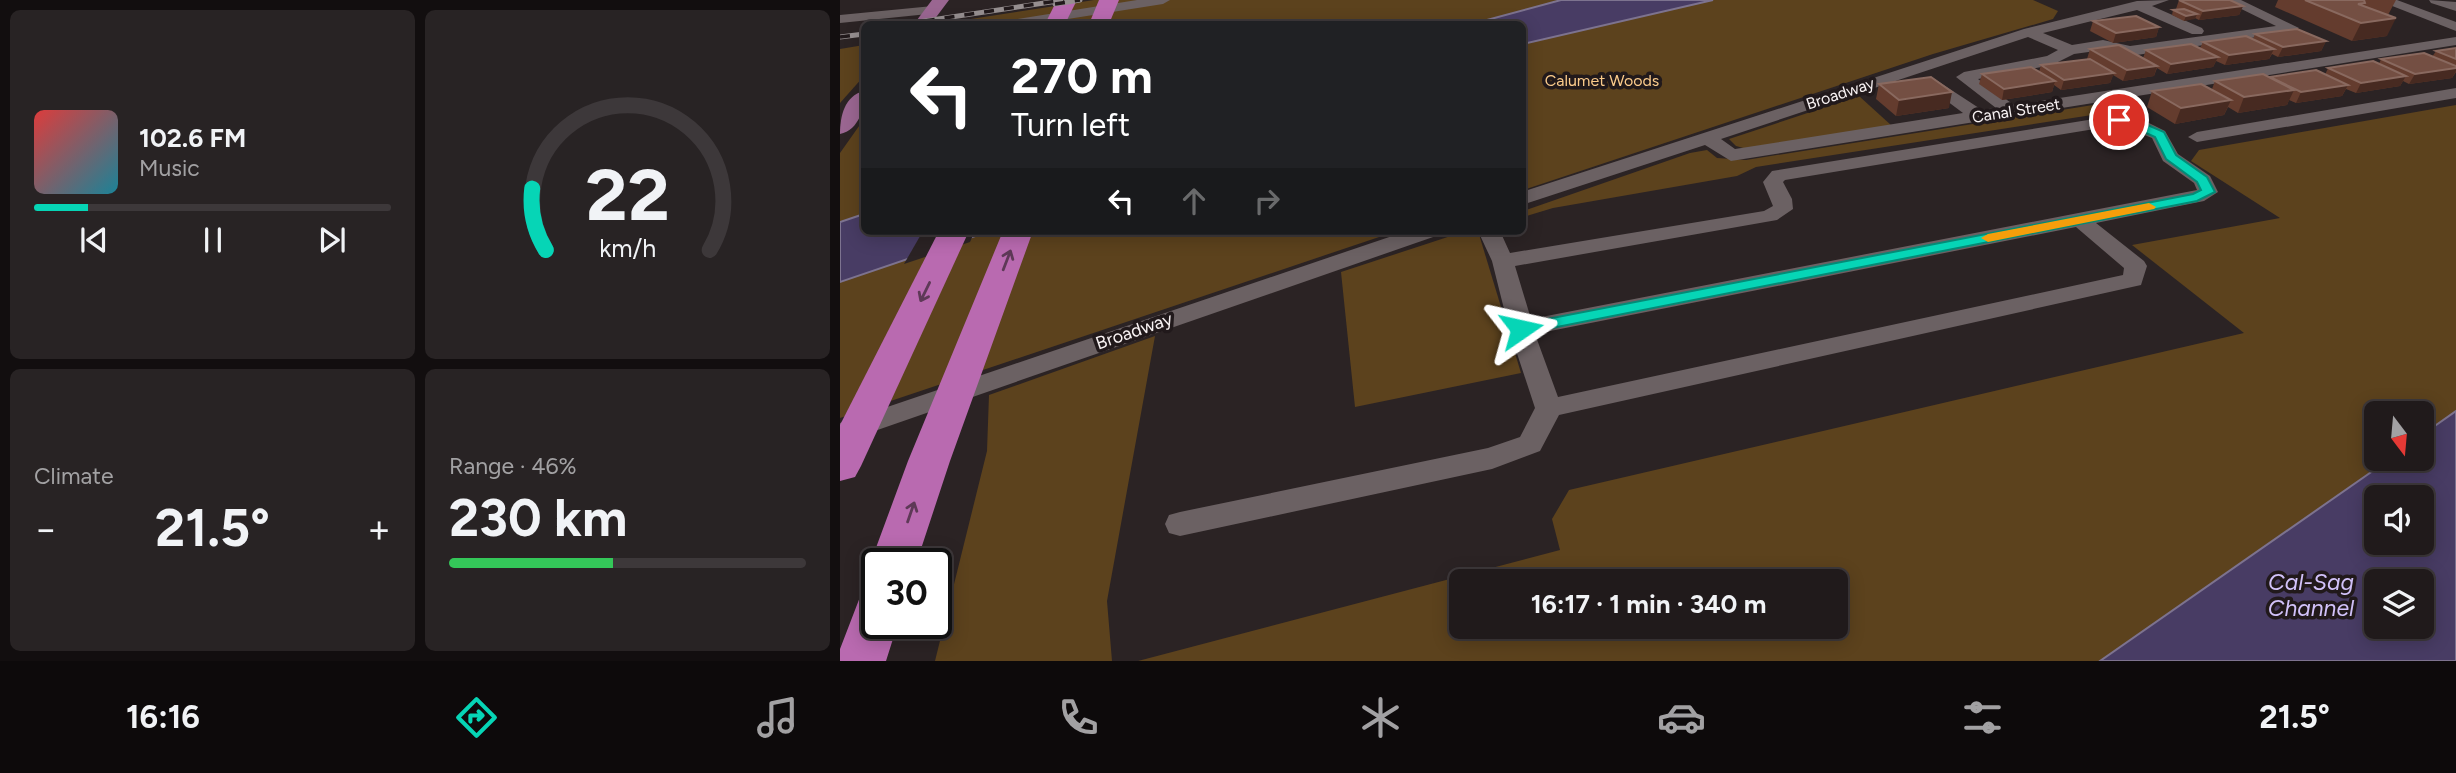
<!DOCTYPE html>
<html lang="en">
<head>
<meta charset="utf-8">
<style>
  :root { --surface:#201a1b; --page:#282324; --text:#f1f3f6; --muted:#a2a1a3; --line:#3d383a; --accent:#06d5b6 }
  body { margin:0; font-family:Figtree,sans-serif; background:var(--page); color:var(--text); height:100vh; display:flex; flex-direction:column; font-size:26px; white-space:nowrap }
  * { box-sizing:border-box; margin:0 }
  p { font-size:23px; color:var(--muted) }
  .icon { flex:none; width:38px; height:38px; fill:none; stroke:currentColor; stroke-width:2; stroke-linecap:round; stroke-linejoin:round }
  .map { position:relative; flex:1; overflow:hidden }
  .drawer { display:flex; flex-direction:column; gap:10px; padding:10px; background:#120e0f; width:840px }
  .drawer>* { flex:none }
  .hud { position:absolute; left:21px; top:21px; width:665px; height:214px; border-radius:10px; box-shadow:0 4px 18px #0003,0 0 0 2px var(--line); background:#202124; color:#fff; overflow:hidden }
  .needle { width:46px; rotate:164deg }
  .controls { position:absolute; left:1524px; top:401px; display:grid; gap:14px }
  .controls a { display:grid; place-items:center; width:70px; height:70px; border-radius:10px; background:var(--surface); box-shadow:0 4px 18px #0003,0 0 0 2px var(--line); font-size:35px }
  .speed { position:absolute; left:21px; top:548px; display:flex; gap:14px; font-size:35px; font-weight:700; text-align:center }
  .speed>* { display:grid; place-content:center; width:91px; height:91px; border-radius:50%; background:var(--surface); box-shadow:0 4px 18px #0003,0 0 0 2px var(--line); line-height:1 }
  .speed .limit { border:4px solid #111; border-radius:10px; background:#fff; color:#111 }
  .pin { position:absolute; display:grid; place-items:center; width:60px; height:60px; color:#fff; margin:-30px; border:4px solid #fff; border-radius:50%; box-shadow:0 2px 7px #0007 }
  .me { position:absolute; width:77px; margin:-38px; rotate:79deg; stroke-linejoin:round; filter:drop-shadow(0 0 5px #0008) }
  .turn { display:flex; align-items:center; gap:24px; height:147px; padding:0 35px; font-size:32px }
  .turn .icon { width:91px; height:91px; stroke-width:2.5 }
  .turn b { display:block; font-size:49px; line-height:60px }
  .lanes { display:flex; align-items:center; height:66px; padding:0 35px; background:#0003; justify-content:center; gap:35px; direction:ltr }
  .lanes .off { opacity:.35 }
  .big { font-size:52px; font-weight:700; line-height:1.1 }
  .drawer .widget { flex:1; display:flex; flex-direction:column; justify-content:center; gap:10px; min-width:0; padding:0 24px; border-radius:10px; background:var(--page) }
  .drawer .dial { align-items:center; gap:0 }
  .dial svg { height:182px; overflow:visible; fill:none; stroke:var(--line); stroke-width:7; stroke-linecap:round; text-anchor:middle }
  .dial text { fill:var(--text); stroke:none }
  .song { display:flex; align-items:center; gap:21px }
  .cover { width:84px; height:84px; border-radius:10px; background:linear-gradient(135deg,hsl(0 70% 55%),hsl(190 70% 35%)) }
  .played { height:7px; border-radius:4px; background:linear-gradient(90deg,var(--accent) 15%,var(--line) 15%) }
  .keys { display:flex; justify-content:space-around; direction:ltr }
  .heat { display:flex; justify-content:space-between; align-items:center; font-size:38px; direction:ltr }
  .charge { height:10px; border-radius:5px; background:linear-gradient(90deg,#34c759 46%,var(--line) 0) }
  .drawer .tiles { flex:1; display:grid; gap:10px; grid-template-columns:repeat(2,1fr) }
  .trip { position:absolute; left:609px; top:569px; width:399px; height:70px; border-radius:10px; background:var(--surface); box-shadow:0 4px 18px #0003,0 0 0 2px var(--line); font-weight:700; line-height:70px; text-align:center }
  .tab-bar { display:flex; height:112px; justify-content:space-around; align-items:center; background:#0d0a0b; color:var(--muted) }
  .tab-bar .icon { width:49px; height:49px }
  .tab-bar .on { color:var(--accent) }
  .tab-bar b { font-size:32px; color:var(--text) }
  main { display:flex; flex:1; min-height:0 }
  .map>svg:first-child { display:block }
  .green { fill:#5c421d; fill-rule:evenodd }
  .water { fill:#483c64; stroke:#7d738f; stroke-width:2; fill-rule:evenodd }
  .pier { fill:#2b2324 }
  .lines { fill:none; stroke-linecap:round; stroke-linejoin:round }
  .minor { fill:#6b6163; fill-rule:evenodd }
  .major { fill:#9a6691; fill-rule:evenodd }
  .highway { fill:#b96ab0; fill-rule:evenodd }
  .rail-casing { stroke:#968f90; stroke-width:5 }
  .rail { stroke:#21191b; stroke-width:3.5; stroke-dasharray:10; stroke-linecap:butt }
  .wall { fill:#643c2e }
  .shaded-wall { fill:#472a21 }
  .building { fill:#744f43; stroke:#89695f; stroke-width:2 }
  .oneway { stroke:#5e3957 }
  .route { fill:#06d5b6; stroke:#048a76; stroke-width:2 }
  .slow { fill:#f59e0b }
  .labels { text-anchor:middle; stroke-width:7; stroke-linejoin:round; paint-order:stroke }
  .far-park-label { font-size:16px; fill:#fbcb8b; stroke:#21191b }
  .far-street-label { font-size:16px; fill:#f8f2f3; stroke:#21191b }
  .street-label { font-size:18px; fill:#f8f2f3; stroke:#21191b }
  .near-water-label { font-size:23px; font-style:italic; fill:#d2c2fa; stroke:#21191b }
</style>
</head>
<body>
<main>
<section class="drawer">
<div class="tiles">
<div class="widget">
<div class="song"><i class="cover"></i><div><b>102.6 FM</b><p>Music</p></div></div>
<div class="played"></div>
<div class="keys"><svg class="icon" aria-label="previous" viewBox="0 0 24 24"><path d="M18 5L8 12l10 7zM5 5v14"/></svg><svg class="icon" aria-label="pause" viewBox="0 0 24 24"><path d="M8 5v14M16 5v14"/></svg><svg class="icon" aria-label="next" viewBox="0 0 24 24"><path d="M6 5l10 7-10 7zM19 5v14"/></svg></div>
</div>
<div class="widget dial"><svg viewBox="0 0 100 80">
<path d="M14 69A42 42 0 1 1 86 69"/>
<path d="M14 69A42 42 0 0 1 8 42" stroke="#06d5b6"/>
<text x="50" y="56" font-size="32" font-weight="700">22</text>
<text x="50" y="72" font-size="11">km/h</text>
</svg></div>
<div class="widget"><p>Climate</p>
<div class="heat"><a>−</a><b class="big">21.5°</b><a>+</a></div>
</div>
<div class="widget"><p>Range · 46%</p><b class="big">230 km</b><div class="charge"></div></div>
</div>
</section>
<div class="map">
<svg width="1616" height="661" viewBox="0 0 1616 661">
  <rect width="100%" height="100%" fill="#2b2324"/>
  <g class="green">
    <path d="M254 0H1193L1218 11 1213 19 1093 54 683 190 682 24H98Z"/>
    <path d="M24 45V76L0 103V49Z"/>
    <path d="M1019 96 1052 126 907 149 896 146 889 139Z"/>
    <path d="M1278 101 1291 109 916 167 897 176 713 208 683 217V211L850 153 867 150 877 158 906 160Z"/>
    <path d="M1616 105V411L1582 435V413H1536V458L1550 459 1260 661H298L720 550 712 519 729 490 1404 333 1292 245 1440 218 1351 161 1359 150ZM621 581H996V626H621Z"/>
    <path d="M24 119V231H557L0 418V153Z"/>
    <path d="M626 231H638L681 373 515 407 501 272Z"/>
    <path d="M315 336 267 601 272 661H95L147 451 149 395Z"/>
  </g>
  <g class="water">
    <path d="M721 0H873L683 44 682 24H632Z"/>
    <path d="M24 214V231H150L0 282V222Z"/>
    <path d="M1616 411V661H1260L1550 459 1582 458V435ZM1536 497H1582V542H1536ZM1536 581H1582V626H1536Z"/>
  </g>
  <path class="pier" d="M83 231H135L130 242 64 264Z"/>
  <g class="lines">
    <g class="minor">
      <path d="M297 0H330L323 4 196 24H165L172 20Z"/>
      <path d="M1329 0 1312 6 1362 28 1364 31 1362 34H1352L1297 10 1203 33 1232 45 1263 40 1290 46 1436 26 1383 0H1401L1459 28 1452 32 1290 56 1263 50 1234 54 1212 65 1138 79 1174 105 1616 37V45L891 161 865 145 682 205V192L1184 29 1297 1ZM1188 37 1218 50 1207 56 1124 72 1116 77 1156 108 1142 110 1093 78 1087 80 1085 83 1087 86 1123 113 895 149 881 139Z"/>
      <path d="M1537 0H1557L1616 22V31Z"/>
      <path d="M1589 0 1616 2V11L1591 3Z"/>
      <path d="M93 6 98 7V13L0 23V15Z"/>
      <path d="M1616 88V98L1357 142 1348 137 1357 132Z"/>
      <path d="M1279 115 1305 121 1325 131 1338 154 1370 176 1378 192 1364 201 1256 223 1304 261 1307 266 1301 285 719 415 700 451 652 469 340 536 329 533 325 524 329 515 340 512 648 448 680 437 695 408 669 329 652 261 638 231H660L670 253 924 211 933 206 923 182 932 171ZM1279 125 1312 138 1323 161 1354 183 1357 190 691 319 675 266 937 220 953 209 952 199 943 182 945 180ZM1236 227 1284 268 1283 275 718 397 695 334Z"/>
      <path d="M567 231H599L596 236 0 443V423Z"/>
    </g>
    <g class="major">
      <path d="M92 0H109L91 24H74Z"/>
      <path d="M24 91C25 108 19 130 0 134 0 117 4 96 24 91Z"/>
    </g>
    <g class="highway">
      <path d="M217 0H237L225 24H205Z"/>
      <path d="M259 0H279L269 24H249Z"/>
      <path d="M99 231H129L21 466 15 477 0 481V425Z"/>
      <path d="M163 231H193L110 461 76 564H37V577L30 564 68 461Z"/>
      <path d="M37 591V623H58L46 661H0V649L20 597Z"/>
    </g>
    <g class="rail-casing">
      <g id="rail">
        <path d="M215 4 240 0"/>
        <path d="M65 24 224 0"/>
        <path d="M0 37 24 34"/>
      </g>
    </g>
    <use href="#rail" class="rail"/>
  </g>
  <g class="wall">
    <path d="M1339 0 1403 6 1399 15 1359 20 1355 18 1344 21 1332 15 1333 10 1336 9Z"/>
    <path d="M1438 0H1556L1548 15 1547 36 1512 41 1435 7Z"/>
    <path d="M1253 21 1319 27 1316 37 1273 43 1250 31Z"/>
    <path d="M1415 34 1486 41 1481 51 1438 57 1432 54 1429 59 1385 65 1376 61 1373 67 1327 74 1317 68 1314 76 1283 81 1273 75 1270 83 1221 90 1214 85 1212 92 1162 100 1139 84 1142 74 1199 72 1201 65 1247 59 1250 49 1303 58 1306 50 1360 48 1363 42 1413 39Z"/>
    <path d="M1616 48V72L1612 78 1569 84 1563 81 1560 86 1516 93 1506 89 1502 96 1456 103 1449 100 1447 105 1398 113 1388 107 1384 115 1335 124 1307 107 1312 91 1372 89 1375 81 1485 75 1488 68 1539 64 1541 59 1592 57 1596 51Z"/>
    <path d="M1039 84 1109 108 1056 116 1036 99Z"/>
  </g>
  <g class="shaded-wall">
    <path d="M1403 6 1399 15 1359 20 1363 11Z"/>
    <path d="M1357 14 1355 19 1344 21 1346 16Z"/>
    <path d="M1556 18 1547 36 1512 41 1521 23Z"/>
    <path d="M1319 27 1316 37 1273 43 1276 33Z"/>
    <path d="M1486 41 1481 51 1438 57 1443 47Z"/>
    <path d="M1434 49 1429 59 1385 65 1389 55Z"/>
    <path d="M1378 57 1373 67 1327 74 1331 64Z"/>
    <path d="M1317 66 1314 76 1283 81 1287 70Z"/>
    <path d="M1616 68V71L1612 78 1569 84 1575 74Z"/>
    <path d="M1274 73 1270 83 1221 90 1224 80Z"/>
    <path d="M1566 76 1560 86 1516 93 1521 83Z"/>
    <path d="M1215 81 1212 92 1162 100 1164 89Z"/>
    <path d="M1508 85 1502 96 1456 103 1461 92Z"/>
    <path d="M1454 90 1447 105 1398 113 1404 97Z"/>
    <path d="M1112 92 1109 108 1056 116 1059 100Z"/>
    <path d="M1391 100 1384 115 1335 124 1341 108Z"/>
  </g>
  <g class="building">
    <path d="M1339 0H1390L1403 6 1363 11Z"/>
    <path d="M1465 0H1524L1525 3 1518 4 1556 18 1521 23Z"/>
    <path d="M1344 9 1357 14 1346 16 1333 10Z"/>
    <path d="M1296 16 1319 27 1276 33 1253 21Z"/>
    <path d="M1457 29 1486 41 1443 47 1415 34Z"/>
    <path d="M1406 36 1434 49 1389 55 1363 42Z"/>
    <path d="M1351 44 1378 57 1331 64 1306 50Z"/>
    <path d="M1279 45 1317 66 1287 70 1250 49Z"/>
    <path d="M1616 48V59L1596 51Z"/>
    <path d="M1584 53 1616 66V68L1575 74 1541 59Z"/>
    <path d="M1250 59 1274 73 1224 80 1201 65Z"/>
    <path d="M1533 61 1566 76 1521 83 1488 68Z"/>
    <path d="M1191 67 1215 81 1164 89 1142 74Z"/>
    <path d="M1476 70 1508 85 1461 92 1430 77Z"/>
    <path d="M1423 74 1454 90 1404 97 1375 81Z"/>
    <path d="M1091 77 1112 92 1059 100 1039 84Z"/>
    <path d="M1361 84 1391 100 1341 108 1312 91Z"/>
  </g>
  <defs><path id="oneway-shaft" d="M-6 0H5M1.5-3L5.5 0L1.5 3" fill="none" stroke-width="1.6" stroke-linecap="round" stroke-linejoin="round" transform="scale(1.75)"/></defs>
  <g class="oneway">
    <use href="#oneway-shaft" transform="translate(167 260) rotate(-69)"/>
    <use href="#oneway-shaft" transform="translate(85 292) rotate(116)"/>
    <use href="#oneway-shaft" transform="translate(71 512) rotate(-71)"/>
  </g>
  <path class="route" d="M1279 117 1303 123 1324 132 1336 155 1367 177 1375 192 1357 201 681 334 673 329 681 324 1353 194 1361 190 1357 182 1326 159 1315 137 1295 128 1275 123 1273 120Z"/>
  <path class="slow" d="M1309 203 1316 207 1314 209 1148 242 1141 238 1148 234Z"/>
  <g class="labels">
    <g class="far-park-label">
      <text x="762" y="86">Calumet Woods</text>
    </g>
    <g class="far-street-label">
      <text transform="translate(1000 93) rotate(-18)" y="6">Broadway</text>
      <text transform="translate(1176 110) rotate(-9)" y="6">Canal Street</text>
    </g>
    <g class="street-label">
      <text transform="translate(294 331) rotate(-19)" y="6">Broadway</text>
    </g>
    <g class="near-water-label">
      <text x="1471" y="590">Cal-Sag<tspan x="1471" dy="26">Channel</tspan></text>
    </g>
  </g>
</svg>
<div class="controls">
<a><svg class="needle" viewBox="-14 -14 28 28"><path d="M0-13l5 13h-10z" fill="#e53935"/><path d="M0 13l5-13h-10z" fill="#a2a1a3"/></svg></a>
<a><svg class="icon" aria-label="sound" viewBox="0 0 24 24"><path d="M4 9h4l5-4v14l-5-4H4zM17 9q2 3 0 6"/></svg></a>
<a><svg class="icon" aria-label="layers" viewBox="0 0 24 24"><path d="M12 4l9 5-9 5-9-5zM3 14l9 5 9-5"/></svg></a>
</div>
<div class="speed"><div class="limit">30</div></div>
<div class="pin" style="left:1279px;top:120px;background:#d93025"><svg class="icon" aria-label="arrive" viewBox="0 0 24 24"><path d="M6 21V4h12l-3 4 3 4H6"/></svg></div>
<svg class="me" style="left:681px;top:329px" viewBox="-20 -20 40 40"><path d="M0-17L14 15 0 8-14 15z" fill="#06d5b6" stroke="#fff" stroke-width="4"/></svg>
<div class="trip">16:17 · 1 min · 340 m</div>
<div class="hud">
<div class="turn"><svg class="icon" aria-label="left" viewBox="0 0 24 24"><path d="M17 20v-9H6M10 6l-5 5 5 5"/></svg><div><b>270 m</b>Turn left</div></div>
<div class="lanes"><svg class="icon" aria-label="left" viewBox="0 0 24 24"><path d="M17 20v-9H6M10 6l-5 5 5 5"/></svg><svg class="icon off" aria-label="ahead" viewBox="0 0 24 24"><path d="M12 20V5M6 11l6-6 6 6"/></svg><svg class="icon off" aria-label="right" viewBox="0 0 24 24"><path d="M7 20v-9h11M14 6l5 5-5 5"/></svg></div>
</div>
</div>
</main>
<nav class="tab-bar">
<b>16:16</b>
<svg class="icon on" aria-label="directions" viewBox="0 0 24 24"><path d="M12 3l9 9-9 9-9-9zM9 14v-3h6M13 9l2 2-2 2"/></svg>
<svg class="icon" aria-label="music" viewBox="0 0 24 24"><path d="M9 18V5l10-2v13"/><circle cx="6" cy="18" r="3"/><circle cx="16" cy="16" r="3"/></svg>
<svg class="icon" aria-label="phone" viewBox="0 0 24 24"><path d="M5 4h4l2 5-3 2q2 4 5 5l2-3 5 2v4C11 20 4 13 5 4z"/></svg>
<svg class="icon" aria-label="climate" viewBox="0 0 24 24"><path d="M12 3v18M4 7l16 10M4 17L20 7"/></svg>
<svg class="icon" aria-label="car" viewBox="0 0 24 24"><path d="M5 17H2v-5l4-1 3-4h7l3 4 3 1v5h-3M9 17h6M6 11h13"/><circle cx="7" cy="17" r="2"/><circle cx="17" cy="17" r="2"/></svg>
<svg class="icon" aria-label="filters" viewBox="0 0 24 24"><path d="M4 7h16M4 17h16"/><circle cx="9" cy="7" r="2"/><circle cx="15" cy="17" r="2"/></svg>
<b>21.5°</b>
</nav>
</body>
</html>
